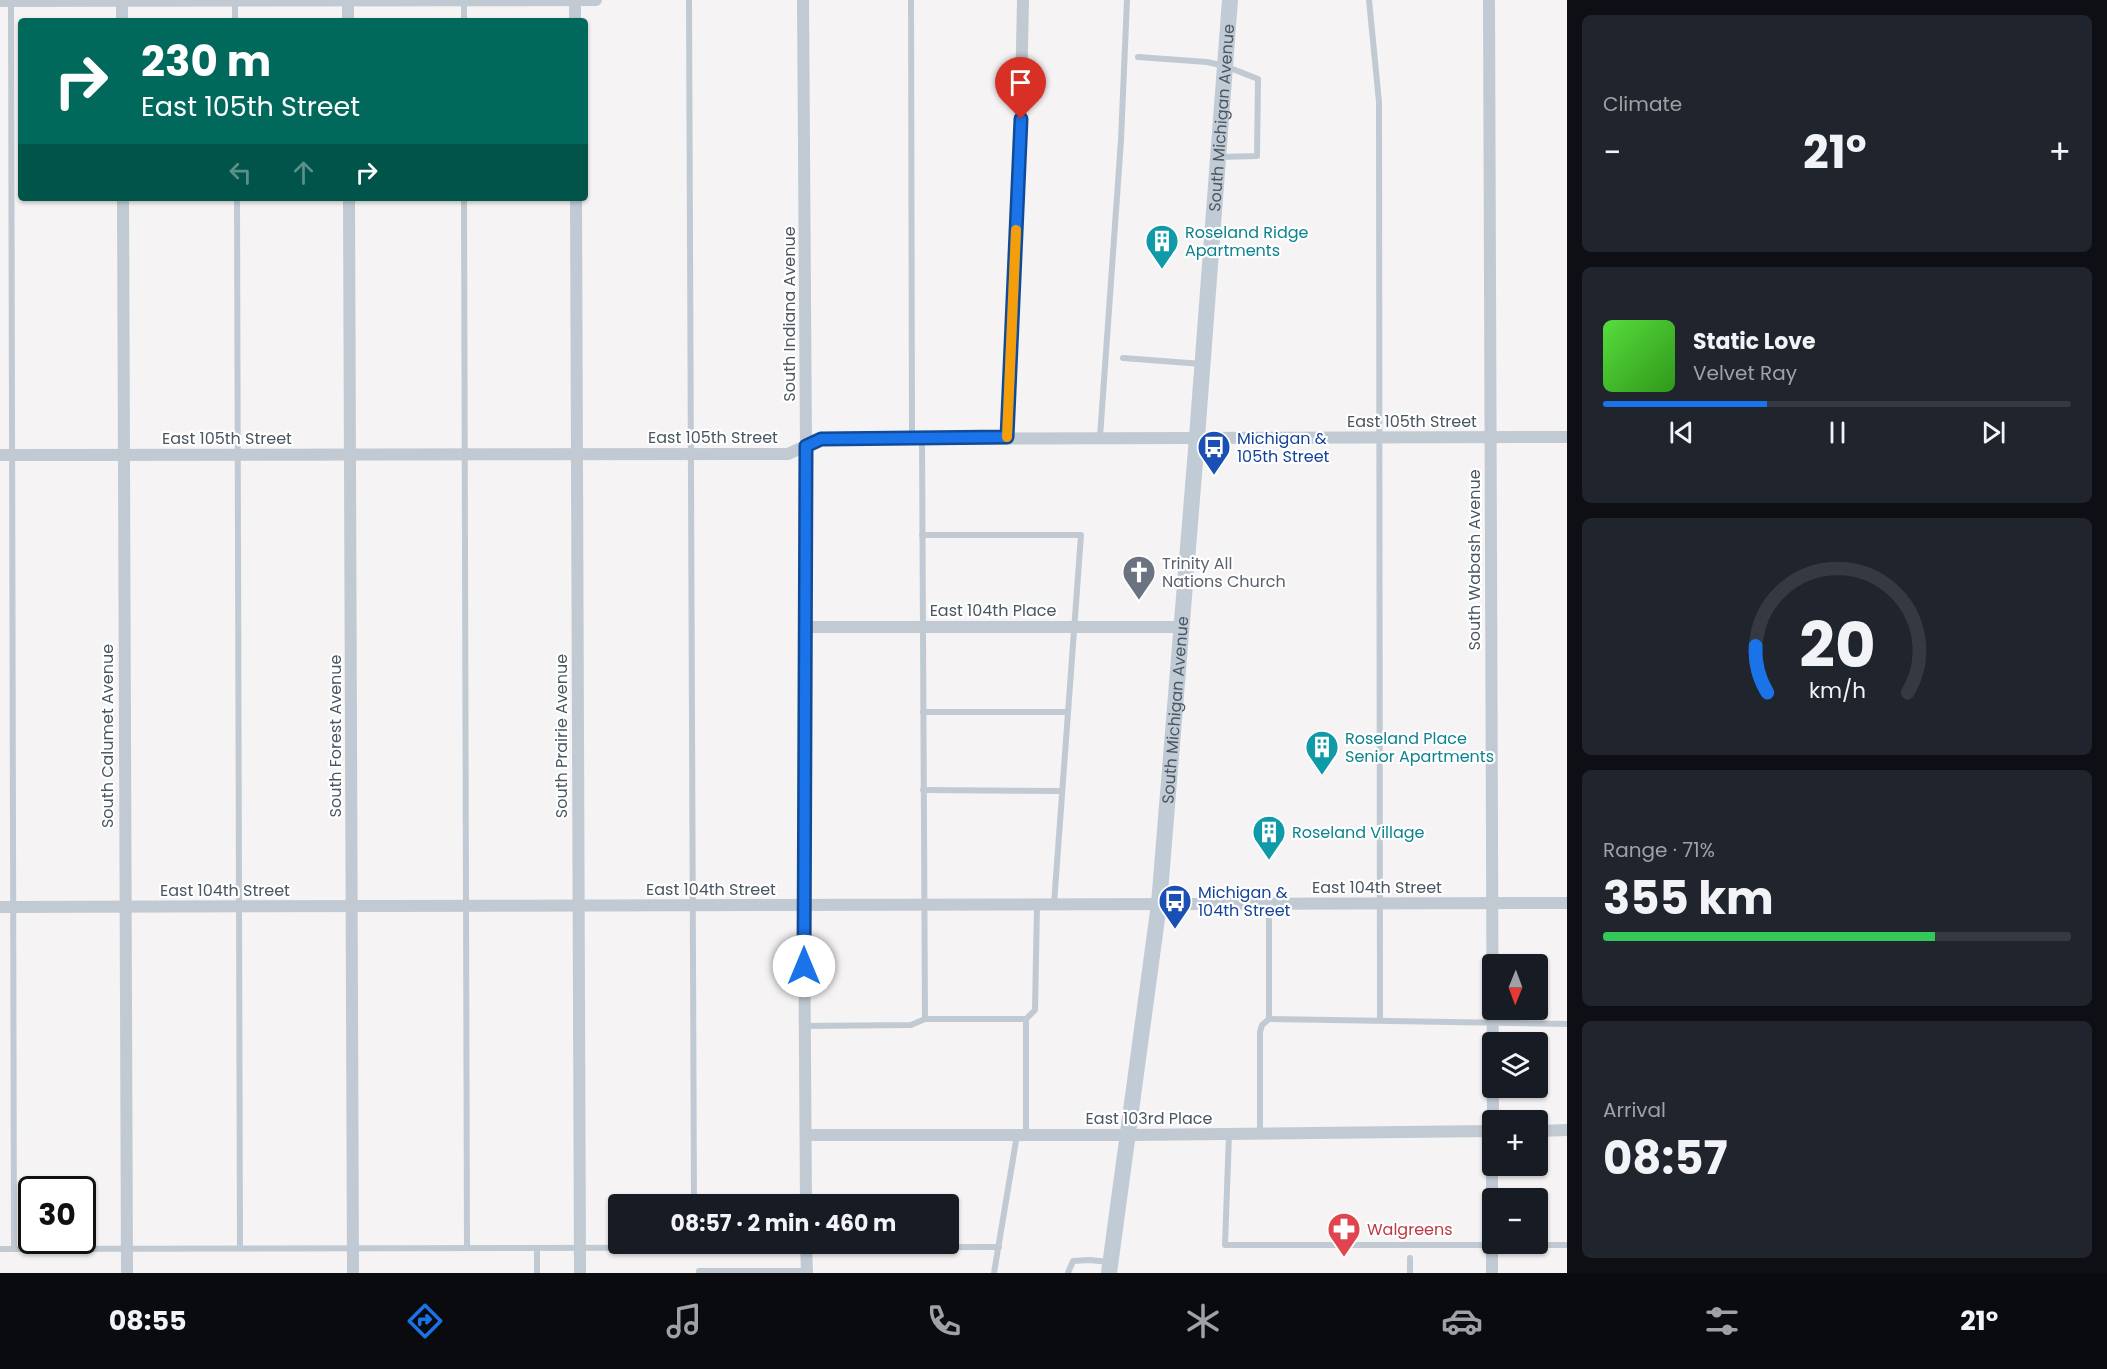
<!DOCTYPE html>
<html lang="en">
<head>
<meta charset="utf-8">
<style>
  :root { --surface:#171b24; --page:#20242c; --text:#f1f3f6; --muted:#9ea1a6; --line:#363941; --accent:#1a73e8 }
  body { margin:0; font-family:Poppins,sans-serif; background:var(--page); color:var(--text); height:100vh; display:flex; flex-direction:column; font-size:22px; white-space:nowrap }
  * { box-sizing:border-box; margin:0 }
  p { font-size:20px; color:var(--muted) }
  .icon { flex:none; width:33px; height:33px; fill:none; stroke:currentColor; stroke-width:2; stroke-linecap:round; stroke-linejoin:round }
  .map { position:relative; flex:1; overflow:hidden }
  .drawer { display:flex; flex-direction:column; gap:15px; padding:15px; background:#0d0f14; width:540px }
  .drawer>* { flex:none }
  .guide { position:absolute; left:18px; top:18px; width:570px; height:183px; border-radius:6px; box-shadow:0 2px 4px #0004; background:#00695c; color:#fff; overflow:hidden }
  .needle { width:39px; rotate:181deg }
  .controls { position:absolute; left:1482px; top:954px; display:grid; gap:12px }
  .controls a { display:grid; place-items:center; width:66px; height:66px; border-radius:6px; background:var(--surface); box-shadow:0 2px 4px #0004; font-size:30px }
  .speed { position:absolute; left:18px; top:1176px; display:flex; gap:12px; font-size:30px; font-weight:700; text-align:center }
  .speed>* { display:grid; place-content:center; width:78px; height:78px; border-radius:50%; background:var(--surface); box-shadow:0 2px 4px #0004; line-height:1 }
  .speed .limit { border:3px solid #111; border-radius:9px; background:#fff; color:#111 }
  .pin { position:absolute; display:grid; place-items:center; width:51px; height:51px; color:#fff; margin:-62px -26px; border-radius:50% 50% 50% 0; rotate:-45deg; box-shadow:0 0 6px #0007 }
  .pin .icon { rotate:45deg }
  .me { position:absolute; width:66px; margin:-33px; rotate:0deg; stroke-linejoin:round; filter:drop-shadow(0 0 4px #0008) }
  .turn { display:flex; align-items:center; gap:21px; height:126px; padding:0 24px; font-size:27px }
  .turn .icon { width:78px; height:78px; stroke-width:2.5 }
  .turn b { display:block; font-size:42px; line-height:51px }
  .lanes { display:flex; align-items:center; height:57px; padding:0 24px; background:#0003; justify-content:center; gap:30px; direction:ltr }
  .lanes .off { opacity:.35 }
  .big { font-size:45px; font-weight:700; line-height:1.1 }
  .drawer .tile { flex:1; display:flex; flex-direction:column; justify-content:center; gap:9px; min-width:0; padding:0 21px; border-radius:9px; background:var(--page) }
  .drawer .dial { align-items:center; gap:0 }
  .dial svg { height:156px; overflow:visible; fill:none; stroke:var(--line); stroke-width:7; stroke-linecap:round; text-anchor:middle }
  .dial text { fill:var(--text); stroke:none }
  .song { display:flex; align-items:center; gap:18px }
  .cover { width:72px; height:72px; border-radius:9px; background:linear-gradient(135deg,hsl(110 70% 55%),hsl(110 70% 35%)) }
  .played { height:6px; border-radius:3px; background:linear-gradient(90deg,var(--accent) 35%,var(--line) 35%) }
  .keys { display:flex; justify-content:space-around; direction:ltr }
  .heat { display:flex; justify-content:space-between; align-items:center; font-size:33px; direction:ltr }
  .charge { height:9px; border-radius:4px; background:linear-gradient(90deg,#34c759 71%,var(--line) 0) }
  .trip { position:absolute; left:608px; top:1194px; width:351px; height:60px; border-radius:6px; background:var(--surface); box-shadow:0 2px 4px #0004; font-weight:700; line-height:60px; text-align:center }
  .dock { display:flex; height:96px; justify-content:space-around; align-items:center; background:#090b0e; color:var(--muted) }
  .dock .icon { width:42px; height:42px }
  .dock .on { color:var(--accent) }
  .dock b { font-size:27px; color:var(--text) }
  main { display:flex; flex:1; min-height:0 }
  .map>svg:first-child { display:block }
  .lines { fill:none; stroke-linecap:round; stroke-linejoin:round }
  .lane { stroke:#c1cad2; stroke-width:6 }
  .street { stroke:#c1cad2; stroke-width:12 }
  .secondary { stroke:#c1cbd6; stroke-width:16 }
  .route-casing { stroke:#114b97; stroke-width:15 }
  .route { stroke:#1a73e8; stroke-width:10 }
  .slow { stroke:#f59e0b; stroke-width:10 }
  .labels { text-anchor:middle; stroke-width:4.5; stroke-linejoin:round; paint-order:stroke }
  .street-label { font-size:16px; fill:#4a5661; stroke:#fff }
  .culture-label { font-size:16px; fill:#0d838f; stroke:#fff; text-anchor:start }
  .transit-label { font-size:16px; fill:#164399; stroke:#fff; text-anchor:start }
  .worship-label { font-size:16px; fill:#5b616d; stroke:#fff; text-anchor:start }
  .health-label { font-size:16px; fill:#be3a42; stroke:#fff; text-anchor:start }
</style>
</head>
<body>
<main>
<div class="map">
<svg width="1567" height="1273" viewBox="0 0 1567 1273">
  <rect width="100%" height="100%" fill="#f5f3f3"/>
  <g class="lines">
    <g class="lane">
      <path d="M689 0 694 1204"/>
      <path d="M911 0 912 438"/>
      <path d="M1369 0 1379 102 1380 1020"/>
      <path d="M11 1 14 1249"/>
      <path d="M235 1V21"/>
      <path d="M464 1V21"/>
      <path d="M1138 57 1207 62 1225 66 1258 79 1257 156 1219 157"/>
      <path d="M237 198 240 1248"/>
      <path d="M464 198 467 1248"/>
      <path d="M1123 358 1202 364"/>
      <path d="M1100 437 1121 140 1127 0"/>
      <path d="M922 438 925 1019"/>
      <path d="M922 535H1081L1054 904"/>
      <path d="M923 712H1068"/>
      <path d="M923 790 1062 791"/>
      <path d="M1026 1019V1135"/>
      <path d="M1269 1019 1567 1024"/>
      <path d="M805 1026 911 1025 925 1019H1026L1035 1010 1037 905"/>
      <path d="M1260 1133V1032L1262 1025 1269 1019V904"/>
      <path d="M1229 1134 1225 1245H1567"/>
      <path d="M0 1249 999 1247"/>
      <path d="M1410 1258V1273"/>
      <path d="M537 1273V1248"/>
      <path d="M699 1273V1271H807"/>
      <path d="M994 1273 1017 1135"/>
      <path d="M1068 1273 1073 1261 1089 1260 1110 1262"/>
    </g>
    <g class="street">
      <path d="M122 0V21"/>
      <path d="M348 0V21"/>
      <path d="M575 0V21"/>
      <path d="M803 0 806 446 804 905 806 1204"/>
      <path d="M1489 0 1493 1120"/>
      <path d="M0 1 596 0"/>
      <path d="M123 198 127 1273"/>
      <path d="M349 198 353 1273"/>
      <path d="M576 198 580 1273"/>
      <path d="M1007 437 1020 143 1023 0"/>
      <path d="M0 455 788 454 821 439 1567 437"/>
      <path d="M805 627H1181"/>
      <path d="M0 907 1567 903"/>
      <path d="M1538 1131 1567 1130"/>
      <path d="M806 1135H1129L1492 1131"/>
      <path d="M806 1244 807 1273"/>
      <path d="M1492 1273V1162"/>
    </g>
    <path class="secondary" id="s1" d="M1109 1273 1159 904 1197 437 1230 0"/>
  </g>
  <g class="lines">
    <g class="route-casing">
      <path id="route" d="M804 966 806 446 821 439 1007 437 1021 119"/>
    </g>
    <use href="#route" class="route"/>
    <path class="slow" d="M1007 437 1016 230"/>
  </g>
  <defs>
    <g id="building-pin" transform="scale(1.725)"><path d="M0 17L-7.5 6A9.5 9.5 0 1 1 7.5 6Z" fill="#0f9aa8" stroke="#fff"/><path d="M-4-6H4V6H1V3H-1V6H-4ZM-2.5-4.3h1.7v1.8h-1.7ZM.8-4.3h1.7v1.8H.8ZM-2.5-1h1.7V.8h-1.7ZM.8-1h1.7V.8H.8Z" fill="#fff"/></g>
    <g id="bus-pin" transform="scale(1.725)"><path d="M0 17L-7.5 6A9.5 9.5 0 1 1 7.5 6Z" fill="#1a4fb4" stroke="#fff"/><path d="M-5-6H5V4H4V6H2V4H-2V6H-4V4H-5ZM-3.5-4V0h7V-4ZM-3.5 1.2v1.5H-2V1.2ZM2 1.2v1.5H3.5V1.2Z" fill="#fff"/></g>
    <g id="church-pin" transform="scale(1.725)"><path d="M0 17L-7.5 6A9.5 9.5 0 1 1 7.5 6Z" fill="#6b7280" stroke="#fff"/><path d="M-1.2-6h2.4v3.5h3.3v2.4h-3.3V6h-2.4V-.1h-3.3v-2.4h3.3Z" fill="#fff"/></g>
    <g id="pharmacy-pin" transform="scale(1.725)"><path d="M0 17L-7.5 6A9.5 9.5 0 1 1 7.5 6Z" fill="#e0444e" stroke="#fff"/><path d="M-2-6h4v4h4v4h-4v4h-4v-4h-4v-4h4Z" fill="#fff"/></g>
  </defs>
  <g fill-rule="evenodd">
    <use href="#building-pin" x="1162" y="241"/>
    <use href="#bus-pin" x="1214" y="447"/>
    <use href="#church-pin" x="1139" y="572"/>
    <use href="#building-pin" x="1322" y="747"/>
    <use href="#building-pin" x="1269" y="832"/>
    <use href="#bus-pin" x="1175" y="901"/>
    <use href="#pharmacy-pin" x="1344" y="1229"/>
  </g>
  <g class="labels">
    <g class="street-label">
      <text dy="6" stroke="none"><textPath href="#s1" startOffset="1161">South Michigan Avenue</textPath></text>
      <text transform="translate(789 314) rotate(-90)" y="6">South Indiana Avenue</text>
      <text x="1412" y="427">East 105th Street</text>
      <text x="713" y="443">East 105th Street</text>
      <text x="227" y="444">East 105th Street</text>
      <text transform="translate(1474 560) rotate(-90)" y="6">South Wabash Avenue</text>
      <text x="993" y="616">East 104th Place</text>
      <text dy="6" stroke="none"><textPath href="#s1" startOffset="567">South Michigan Avenue</textPath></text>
      <text transform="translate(107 736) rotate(-90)" y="6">South Calumet Avenue</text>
      <text transform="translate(335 736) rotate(-90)" y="6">South Forest Avenue</text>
      <text transform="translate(561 736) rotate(-90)" y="6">South Prairie Avenue</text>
      <text x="1377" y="893">East 104th Street</text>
      <text x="711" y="895">East 104th Street</text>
      <text x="225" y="896">East 104th Street</text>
      <text x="1149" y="1124">East 103rd Place</text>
    </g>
    <g class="culture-label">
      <text x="1185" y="238">Roseland Ridge<tspan x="1185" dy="18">Apartments</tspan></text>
      <text x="1345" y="744">Roseland Place<tspan x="1345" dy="18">Senior Apartments</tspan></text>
      <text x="1292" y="838">Roseland Village</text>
    </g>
    <g class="transit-label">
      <text x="1237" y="444">Michigan &amp;<tspan x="1237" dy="18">105th Street</tspan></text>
      <text x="1198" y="898">Michigan &amp;<tspan x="1198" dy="18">104th Street</tspan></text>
    </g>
    <g class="worship-label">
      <text x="1162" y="569">Trinity All<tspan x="1162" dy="18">Nations Church</tspan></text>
    </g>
    <g class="health-label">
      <text x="1367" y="1235">Walgreens</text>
    </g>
  </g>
</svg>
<div class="controls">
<a><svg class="needle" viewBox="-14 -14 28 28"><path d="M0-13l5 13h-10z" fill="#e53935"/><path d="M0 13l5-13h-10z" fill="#9ea1a6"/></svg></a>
<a><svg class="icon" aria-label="layers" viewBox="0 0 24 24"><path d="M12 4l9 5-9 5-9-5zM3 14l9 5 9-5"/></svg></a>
<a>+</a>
<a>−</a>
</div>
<div class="speed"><div class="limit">30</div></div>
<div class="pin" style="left:1021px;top:119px;background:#d93025"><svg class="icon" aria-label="arrive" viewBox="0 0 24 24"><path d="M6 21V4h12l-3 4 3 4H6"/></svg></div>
<svg class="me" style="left:804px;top:966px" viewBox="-20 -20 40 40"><circle r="19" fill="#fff"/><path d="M0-13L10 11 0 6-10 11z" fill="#1a73e8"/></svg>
<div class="trip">08:57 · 2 min · 460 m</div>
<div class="guide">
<div class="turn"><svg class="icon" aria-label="right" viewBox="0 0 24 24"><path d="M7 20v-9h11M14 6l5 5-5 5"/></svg><div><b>230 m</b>East 105th Street</div></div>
<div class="lanes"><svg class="icon off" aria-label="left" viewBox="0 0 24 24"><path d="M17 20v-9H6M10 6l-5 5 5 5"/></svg><svg class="icon off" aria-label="ahead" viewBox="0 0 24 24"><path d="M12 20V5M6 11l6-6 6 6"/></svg><svg class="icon" aria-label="right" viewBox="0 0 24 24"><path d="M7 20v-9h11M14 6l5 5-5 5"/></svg></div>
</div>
</div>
<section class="drawer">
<div class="tile"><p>Climate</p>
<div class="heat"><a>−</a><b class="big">21°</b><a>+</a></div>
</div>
<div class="tile">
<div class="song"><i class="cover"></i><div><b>Static Love</b><p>Velvet Ray</p></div></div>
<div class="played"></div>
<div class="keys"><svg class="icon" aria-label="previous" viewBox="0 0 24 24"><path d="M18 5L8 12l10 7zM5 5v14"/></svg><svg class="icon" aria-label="pause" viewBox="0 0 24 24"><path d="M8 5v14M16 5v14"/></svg><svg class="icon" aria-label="next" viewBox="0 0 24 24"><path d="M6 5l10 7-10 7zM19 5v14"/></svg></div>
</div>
<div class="tile dial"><svg viewBox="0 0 100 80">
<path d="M14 69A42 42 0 1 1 86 69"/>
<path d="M14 69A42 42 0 0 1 8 45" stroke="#1a73e8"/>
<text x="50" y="56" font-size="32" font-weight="700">20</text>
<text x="50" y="72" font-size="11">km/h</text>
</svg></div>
<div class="tile"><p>Range · 71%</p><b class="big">355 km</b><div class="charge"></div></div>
<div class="tile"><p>Arrival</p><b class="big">08:57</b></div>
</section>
</main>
<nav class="dock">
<b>08:55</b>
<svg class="icon on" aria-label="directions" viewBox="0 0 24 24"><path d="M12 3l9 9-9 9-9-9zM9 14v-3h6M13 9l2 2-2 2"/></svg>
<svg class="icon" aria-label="music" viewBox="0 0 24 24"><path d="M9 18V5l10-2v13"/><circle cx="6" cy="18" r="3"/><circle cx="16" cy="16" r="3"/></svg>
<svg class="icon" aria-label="phone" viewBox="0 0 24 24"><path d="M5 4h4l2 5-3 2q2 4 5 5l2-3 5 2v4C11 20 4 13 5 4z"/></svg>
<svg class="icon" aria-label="climate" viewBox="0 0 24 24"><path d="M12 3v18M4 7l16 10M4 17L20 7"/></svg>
<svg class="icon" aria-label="car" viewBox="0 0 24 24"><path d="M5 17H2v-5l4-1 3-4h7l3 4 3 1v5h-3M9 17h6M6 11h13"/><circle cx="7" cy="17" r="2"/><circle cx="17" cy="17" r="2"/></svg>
<svg class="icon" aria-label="filters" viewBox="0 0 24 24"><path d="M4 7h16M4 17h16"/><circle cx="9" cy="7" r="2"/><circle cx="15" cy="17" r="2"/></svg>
<b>21°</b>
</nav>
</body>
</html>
